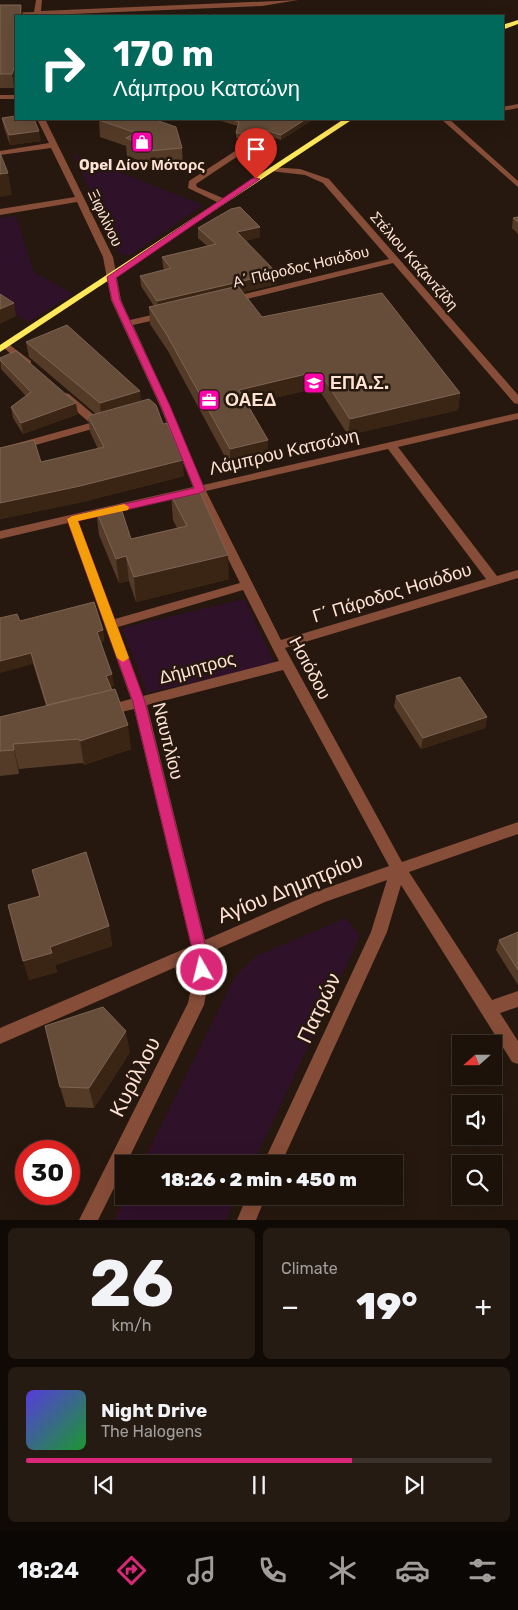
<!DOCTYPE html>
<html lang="en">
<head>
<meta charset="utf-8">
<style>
  :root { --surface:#1c120a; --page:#251b13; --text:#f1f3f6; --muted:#a09e9c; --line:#3a322b; --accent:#db2777 }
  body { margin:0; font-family:Rubik,sans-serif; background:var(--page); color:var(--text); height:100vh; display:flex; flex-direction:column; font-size:19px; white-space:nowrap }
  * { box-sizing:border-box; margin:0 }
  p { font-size:16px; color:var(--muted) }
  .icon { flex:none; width:28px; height:28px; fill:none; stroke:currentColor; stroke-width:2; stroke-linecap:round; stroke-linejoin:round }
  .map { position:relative; height:1220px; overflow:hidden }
  .details { display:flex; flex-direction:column; gap:8px; padding:8px; background:#0f0a06; flex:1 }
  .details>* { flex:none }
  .guide { position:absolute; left:15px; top:15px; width:489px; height:105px; border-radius:0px; box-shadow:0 5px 20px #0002,0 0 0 1px var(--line); background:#00695c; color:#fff; overflow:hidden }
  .needle { width:32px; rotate:249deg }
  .buttons { position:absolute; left:452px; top:1035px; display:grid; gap:10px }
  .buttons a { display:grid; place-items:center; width:50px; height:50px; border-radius:0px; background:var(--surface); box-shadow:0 5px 20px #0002,0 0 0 1px var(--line); font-size:25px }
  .speed { position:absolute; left:15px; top:1140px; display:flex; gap:10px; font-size:25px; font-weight:700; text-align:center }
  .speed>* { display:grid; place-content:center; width:65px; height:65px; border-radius:50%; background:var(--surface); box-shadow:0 5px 20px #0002,0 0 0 1px var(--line); line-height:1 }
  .speed .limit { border:8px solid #d22; background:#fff; color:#111 }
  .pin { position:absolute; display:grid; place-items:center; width:42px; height:42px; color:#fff; margin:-51px -21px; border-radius:50% 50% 50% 0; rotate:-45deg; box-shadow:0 0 5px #0007 }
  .pin .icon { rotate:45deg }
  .me { position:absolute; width:55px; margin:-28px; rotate:352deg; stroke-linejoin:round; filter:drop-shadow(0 0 4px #0008) }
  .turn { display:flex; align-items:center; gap:18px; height:105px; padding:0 15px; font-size:22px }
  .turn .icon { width:65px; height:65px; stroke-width:2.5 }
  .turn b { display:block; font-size:35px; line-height:42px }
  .big { font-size:38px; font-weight:800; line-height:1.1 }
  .details .tile { flex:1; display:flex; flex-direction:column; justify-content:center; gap:8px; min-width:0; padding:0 18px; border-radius:8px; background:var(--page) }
  .details .dial { align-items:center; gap:0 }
  .dial b { font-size:65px; line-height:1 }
  .song { display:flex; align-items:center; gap:15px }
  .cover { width:60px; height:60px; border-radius:8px; background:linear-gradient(135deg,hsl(250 70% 55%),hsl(130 70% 35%)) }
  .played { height:5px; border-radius:2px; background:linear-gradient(90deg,var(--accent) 70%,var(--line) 70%) }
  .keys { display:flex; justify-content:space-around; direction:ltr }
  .heat { display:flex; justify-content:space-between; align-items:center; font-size:28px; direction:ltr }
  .details .tiles { flex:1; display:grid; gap:8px; grid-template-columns:1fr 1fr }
  .tile:last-child { grid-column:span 2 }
  .trip { position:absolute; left:115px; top:1155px; width:288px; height:50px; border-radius:0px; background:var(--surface); box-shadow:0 5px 20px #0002,0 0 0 1px var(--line); font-weight:800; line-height:50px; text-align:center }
  .menu { display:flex; height:80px; justify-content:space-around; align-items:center; background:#0b0704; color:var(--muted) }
  .menu .icon { width:35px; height:35px }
  .menu .active { color:var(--accent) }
  .menu b { font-size:22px; color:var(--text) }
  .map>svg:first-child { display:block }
  .green { fill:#30112a }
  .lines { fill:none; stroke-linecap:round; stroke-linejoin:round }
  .minor { fill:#864d38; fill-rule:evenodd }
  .major { fill:#ffe85a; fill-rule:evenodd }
  .wall { fill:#543b27 }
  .shaded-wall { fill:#3a2515 }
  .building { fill:#664d39; stroke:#7e6452 }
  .route { fill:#db2777; stroke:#8e194d }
  .slow { fill:#f59e0b }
  .labels { text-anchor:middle; stroke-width:5; stroke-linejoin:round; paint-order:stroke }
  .far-poi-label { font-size:15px; font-weight:bold; fill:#ffe2d3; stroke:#26180e }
  .far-street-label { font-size:15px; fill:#ffe2d3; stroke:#26180e }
  .poi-label { font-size:18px; font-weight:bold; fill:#ffe2d3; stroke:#26180e; text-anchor:start }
  .street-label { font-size:18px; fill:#ffe2d3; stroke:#26180e }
  .near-street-label { font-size:21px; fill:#ffe2d3; stroke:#26180e }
</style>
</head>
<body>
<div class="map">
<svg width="518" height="1220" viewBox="0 0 518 1220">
  <rect width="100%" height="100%" fill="#26180e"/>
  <g class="green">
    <path d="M73 154 203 205 131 255H123L119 252Z"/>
    <path d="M16 216 34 272 73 294 28 322 0 305V218Z"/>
    <path d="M245 599 275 664 147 693 122 628Z"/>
    <path d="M346 918 360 936 253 1164H142L235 977 256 956Z"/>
    <path d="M126 1196H237L226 1220H114Z"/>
  </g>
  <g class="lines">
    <g class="minor">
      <path d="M36 0H42L41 11 298 0 262 6 0 17V13L34 12Z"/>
      <rect x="0" y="95" width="16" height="4"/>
      <path d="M518 104V108L502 111V107Z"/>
      <path d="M37 119H45L113 257 121 300 130 320 165 312 170 315 168 317 133 325 170 406 203 485 518 413V419L398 447 497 576 518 570V578L285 648 402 862 518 822V834L409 872 492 1000 518 991V1007L500 1013 518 1041V1064L512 1062 401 885 387 932 281 1164H263L371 932 387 880 325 902 208 953 209 977 204 1005 126 1164H124V1168L98 1220H79L188 1003 192 984V960L0 1044V1028L191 946 134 709 105 716 100 715 98 711 100 707 131 699 68 523 0 539V531L193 487 160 406 111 300 103 257 77 202 0 215V209L75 197 51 148 0 155V151L49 143ZM388 449 486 579 281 640 206 491ZM196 494 240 583 115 619 78 521ZM243 590 279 661 143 696 118 627ZM283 670 389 866 315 892 205 940 147 705Z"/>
      <path d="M441 119H449L518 181V187Z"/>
      <path d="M249 142 256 144 196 184 197 187 225 199V203H219L188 188 189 181Z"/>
      <path d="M270 167 300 169 329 179 518 395V404L514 403 393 263 231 303 228 302V298L389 259 323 183 305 175 270 171Z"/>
      <path d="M6 342 31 361V365H23L3 347V343Z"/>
      <path d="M65 393 69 394 100 420 106 419 111 422 110 424 0 455V448L90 423 61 398 60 396 61 394Z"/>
      <path d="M247 1196H266L256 1220H237Z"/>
    </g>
    <g class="major">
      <path d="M518 20V24L502 30V25Z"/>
      <path d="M344 119H353L0 352V345Z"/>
    </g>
  </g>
  <g class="wall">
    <path d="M0 5H21L23 16H16L14 88H0Z"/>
    <path d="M2 118 41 141 10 145 4 128Z"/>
    <path d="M221 119H312V120L281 140 265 135 263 140 236 138V133L238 126 221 121Z"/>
    <path d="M99 120 182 148 183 165 150 168 149 164 127 156 126 146 100 137Z"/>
    <path d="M518 217V234L512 228 513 218Z"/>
    <path d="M198 228 260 237 245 241 277 273V284L242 292 262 317 460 393 458 410 348 435 318 388 247 404 268 457 230 466 168 351 150 324 149 307 154 306 141 286 140 276 165 270 163 267 162 257 207 246 198 238Z"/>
    <path d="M26 342 141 401 163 424 184 476 82 502 0 519V448L41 462 98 449 90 432 88 416 96 414 29 357Z"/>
    <path d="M0 358 78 414 23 434 13 418 11 407 26 396 1 369Z"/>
    <path d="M171 495 229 579 136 602 129 581 119 583 99 535 96 510 131 539 177 528 173 520Z"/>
    <path d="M20 621 103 630 104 641 101 642 114 686H110L131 749 84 765 83 763 19 769V774L0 776V717L46 706Z"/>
    <path d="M396 696 487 717 485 728 421 749 394 707Z"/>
    <path d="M32 870 109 926 112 946 55 965 57 972 29 980 39 897Z"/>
    <path d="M518 932V985L496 950 499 940Z"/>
    <path d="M130 1052 94 1108 66 1107 60 1087Z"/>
  </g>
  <g class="shaded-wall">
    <path d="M21 5 23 16H20Z"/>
    <path d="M16 57V80L14 88 12 74Z"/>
    <path d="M306 119H312V120L281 140V135Z"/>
    <path d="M265 130V135L263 140V135Z"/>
    <path d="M39 131 41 141 10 145 9 135Z"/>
    <path d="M8 173 12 195 0 197V174Z"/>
    <path d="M260 227V237L237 243V232Z"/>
    <path d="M277 273V284L158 312 157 301Z"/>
    <path d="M14 303 16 316 0 324V309Z"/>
    <path d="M319 371 318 388 239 406V390Z"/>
    <path d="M140 391 142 407 101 419 100 403Z"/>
    <path d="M460 393 458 410 348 435 350 419Z"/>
    <path d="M76 403 78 414 23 434 21 423Z"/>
    <path d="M268 440V457L230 466V449Z"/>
    <path d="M183 460 184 476 82 502 0 519V503Z"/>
    <path d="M228 555 229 579 136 602 134 577Z"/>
    <path d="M126 556 129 581 119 583 116 559Z"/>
    <path d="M103 630 104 641 99 643 97 632Z"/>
    <path d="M31 653 33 664 0 673V661Z"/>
    <path d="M112 674 114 686 108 687 106 676Z"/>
    <path d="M487 717 485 728 421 749 423 738Z"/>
    <path d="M128 725 131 749 84 765 80 741Z"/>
    <path d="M13 744 19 769V774L14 750Z"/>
    <path d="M109 926 112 946 55 965 57 972 29 980 23 961 50 947Z"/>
    <path d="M126 1031 130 1052 94 1108 89 1088Z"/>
  </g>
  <g class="building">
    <path d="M0 5H21L20 16H16V61L12 74H0Z"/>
    <path d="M16 116V119H34L39 131 9 135 2 118Z"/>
    <path d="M101 119H153L176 127 182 148 149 151 147 146 126 138 136 133 99 120Z"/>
    <path d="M230 119H306L281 135 265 130 263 135 236 133 239 122Z"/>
    <path d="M0 153 8 173 0 174Z"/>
    <path d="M240 207 260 227 237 232 277 273 157 301 140 276 171 268 162 257 216 244 198 228 231 209Z"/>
    <path d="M518 217V222L513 218Z"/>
    <path d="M238 286 262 317 382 293 460 393 350 419 319 371 239 390 268 440 230 449 167 335 149 307Z"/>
    <path d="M0 294 14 303 0 309Z"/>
    <path d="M67 325 140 391 100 403 26 342Z"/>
    <path d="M16 351 76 403 21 423 11 407 31 392 0 360V358Z"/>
    <path d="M149 399 156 405 163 424 167 423 183 460 80 486 0 503V448L34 440 41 462 104 447 88 416Z"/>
    <path d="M199 490 228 555 134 577 126 556 116 559 96 510 120 505 131 539 187 526 171 495Z"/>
    <path d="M94 602 103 630 97 632 112 674 106 676 112 690 47 705 31 653 0 661V618L17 614 20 621Z"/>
    <path d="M460 677 487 717 423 738 396 696Z"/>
    <path d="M115 689 128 725 80 741 79 739 13 744 14 750 0 751V717Z"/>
    <path d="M86 852 109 926 50 947 52 953 23 961 8 905 40 896 32 870Z"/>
    <path d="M518 932V970L499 940Z"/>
    <path d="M103 1007 126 1031 89 1088 60 1087 45 1026Z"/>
  </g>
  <path class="route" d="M253 178 260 179 116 278 120 300 170 406 205 490 200 493 78 521 145 702 206 948 209 970 207 975 202 977 197 975 192 948 133 702 67 519 72 516 194 488 161 406 112 300 107 277Z"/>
  <path class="slow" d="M124 504 129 507 128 510 78 521 129 658 123 662 117 658 67 519 72 516Z"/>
  <defs>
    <g id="shop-square" transform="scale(1.125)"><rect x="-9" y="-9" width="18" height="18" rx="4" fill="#fe00aa" stroke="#26180e"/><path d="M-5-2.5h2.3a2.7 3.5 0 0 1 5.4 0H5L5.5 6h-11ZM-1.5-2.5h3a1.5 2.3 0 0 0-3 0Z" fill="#fff"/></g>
    <g id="school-square" transform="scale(1.125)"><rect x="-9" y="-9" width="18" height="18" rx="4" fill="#fe00aa" stroke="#26180e"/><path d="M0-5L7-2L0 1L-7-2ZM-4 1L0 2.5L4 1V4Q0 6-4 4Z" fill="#fff"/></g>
    <g id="office-square" transform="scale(1.125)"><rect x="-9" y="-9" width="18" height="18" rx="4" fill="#fe00aa" stroke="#26180e"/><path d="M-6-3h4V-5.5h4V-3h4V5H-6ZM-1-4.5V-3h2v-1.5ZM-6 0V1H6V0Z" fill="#fff"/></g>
  </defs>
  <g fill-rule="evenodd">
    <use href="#shop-square" x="142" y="142"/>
    <use href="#school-square" x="314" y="383"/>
    <use href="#office-square" x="209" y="400"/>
  </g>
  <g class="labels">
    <g class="far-poi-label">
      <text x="142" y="170">Opel Δίον Μότορς</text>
    </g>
    <g class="far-street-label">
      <text transform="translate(105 218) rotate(65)" y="5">Ξιφιλίνου</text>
      <text transform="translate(414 261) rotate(49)" y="5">Στέλιου Καζαντζίδη</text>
      <text transform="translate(301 267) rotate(-13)" y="5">Α΄ Πάροδος Ησιόδου</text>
    </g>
    <g class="poi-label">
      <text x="330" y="389">ΕΠΑ.Σ.</text>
      <text x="225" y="406">ΟΑΕΔ</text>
    </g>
    <g class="street-label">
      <text transform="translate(284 452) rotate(-13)" y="6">Λάμπρου Κατσώνη</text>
      <text transform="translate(392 593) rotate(-17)" y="6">Γ΄ Πάροδος Ησιόδου</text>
      <text transform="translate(197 668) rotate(-15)" y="6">Δήμητρος</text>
      <text transform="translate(310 668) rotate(62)" y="6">Ησιόδου</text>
      <text transform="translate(168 741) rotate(76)" y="6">Ναυπλίου</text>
    </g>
    <g class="near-street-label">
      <text transform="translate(290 888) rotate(-22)" y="7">Αγίου Δημητρίου</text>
      <text transform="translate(319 1008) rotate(-65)" y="7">Πατρών</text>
      <text transform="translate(135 1077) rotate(-63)" y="7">Κυρίλλου</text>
    </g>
  </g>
</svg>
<div class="buttons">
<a><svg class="needle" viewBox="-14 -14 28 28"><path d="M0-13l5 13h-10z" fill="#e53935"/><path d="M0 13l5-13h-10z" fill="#a09e9c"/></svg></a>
<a><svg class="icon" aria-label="sound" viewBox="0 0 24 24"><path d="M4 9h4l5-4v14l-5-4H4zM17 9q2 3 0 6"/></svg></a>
<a><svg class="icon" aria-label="search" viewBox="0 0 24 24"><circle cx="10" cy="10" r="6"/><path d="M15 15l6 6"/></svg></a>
</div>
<div class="speed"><div class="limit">30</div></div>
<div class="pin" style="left:256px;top:179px;background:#d93025"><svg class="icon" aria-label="arrive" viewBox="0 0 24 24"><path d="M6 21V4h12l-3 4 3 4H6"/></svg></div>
<svg class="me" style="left:202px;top:970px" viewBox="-20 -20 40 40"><circle r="17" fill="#db2777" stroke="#fff" stroke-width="3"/><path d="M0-11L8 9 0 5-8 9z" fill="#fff"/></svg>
<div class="trip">18:26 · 2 min · 450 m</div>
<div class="guide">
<div class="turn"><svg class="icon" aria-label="right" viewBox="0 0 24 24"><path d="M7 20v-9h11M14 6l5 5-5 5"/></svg><div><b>170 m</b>Λάμπρου Κατσώνη</div></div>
</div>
</div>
<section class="details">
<div class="tiles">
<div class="tile dial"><b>26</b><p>km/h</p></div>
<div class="tile"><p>Climate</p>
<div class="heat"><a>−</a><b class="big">19°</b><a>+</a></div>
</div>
<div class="tile">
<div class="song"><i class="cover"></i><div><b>Night Drive</b><p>The Halogens</p></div></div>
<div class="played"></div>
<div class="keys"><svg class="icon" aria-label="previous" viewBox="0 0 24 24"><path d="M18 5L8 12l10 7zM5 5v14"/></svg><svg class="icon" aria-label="pause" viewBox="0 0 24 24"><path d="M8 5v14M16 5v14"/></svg><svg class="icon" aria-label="next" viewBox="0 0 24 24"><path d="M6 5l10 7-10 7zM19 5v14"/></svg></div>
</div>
</div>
</section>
<nav class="menu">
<b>18:24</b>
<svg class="icon active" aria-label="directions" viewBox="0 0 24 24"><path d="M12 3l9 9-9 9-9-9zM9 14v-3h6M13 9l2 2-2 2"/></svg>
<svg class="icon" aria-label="music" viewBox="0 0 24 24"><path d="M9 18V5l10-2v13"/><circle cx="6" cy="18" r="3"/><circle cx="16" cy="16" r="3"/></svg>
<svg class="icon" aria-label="phone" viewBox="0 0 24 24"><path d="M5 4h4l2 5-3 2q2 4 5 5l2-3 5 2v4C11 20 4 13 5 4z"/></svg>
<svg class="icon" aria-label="climate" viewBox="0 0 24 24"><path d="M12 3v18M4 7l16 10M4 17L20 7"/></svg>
<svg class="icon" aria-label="car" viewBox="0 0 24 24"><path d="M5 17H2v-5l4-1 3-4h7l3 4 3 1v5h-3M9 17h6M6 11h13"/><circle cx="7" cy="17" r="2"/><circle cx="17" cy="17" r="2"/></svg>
<svg class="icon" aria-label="filters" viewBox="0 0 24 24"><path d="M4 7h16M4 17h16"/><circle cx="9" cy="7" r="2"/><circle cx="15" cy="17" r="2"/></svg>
</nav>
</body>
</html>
